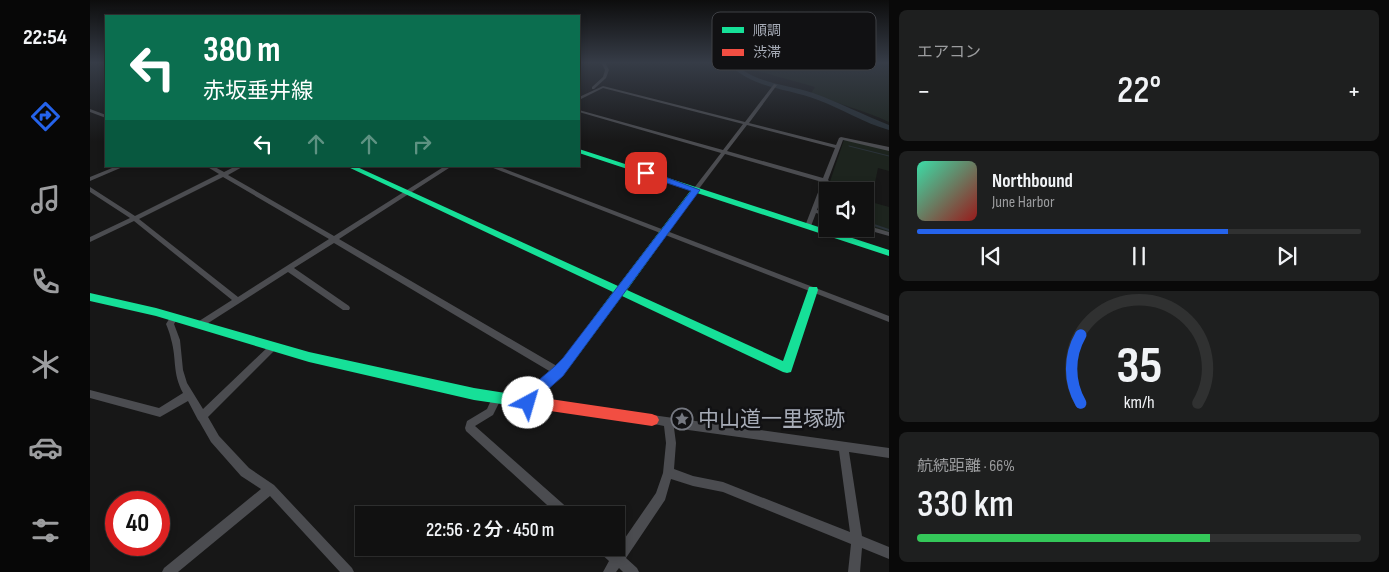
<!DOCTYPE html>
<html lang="ja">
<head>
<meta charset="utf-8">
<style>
  :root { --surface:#111; --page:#1e1f1f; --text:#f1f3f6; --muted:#9c9d9f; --line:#303131; --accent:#2563eb }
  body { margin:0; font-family:"Sofia Sans Condensed","Noto Sans JP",sans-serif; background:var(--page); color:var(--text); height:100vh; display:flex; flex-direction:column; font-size:19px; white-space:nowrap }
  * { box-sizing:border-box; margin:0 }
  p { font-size:16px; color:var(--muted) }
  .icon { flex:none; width:28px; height:28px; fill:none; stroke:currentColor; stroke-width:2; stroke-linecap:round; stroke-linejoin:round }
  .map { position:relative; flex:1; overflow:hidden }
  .drawer { display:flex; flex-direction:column; gap:10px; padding:10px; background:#090909; width:500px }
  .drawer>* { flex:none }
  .guide { position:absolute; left:15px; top:15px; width:475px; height:152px; border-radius:0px; box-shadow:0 2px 8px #0003,0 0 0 1px var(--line); background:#0b6e4f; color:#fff; overflow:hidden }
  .tools { position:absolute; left:729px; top:182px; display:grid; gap:10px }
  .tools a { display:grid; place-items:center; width:55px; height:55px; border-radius:0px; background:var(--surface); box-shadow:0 2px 8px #0003,0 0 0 1px var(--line); font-size:25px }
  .speed { position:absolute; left:15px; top:491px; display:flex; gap:10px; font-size:25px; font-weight:700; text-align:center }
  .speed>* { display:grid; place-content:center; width:65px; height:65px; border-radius:50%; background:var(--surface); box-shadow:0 2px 8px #0003,0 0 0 1px var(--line); line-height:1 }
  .speed .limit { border:8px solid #d22; background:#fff; color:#111 }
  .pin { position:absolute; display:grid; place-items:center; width:42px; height:42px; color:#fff; margin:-21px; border-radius:10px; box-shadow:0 2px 8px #0006 }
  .me { position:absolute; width:55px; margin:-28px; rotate:39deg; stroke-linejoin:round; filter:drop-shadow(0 0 4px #0008) }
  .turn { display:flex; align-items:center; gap:18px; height:105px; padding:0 15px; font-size:22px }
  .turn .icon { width:65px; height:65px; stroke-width:2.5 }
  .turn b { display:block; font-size:35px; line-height:42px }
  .lanes { display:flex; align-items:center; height:48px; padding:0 15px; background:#0003; justify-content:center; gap:25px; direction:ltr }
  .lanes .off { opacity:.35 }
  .big { font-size:38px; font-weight:600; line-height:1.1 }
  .drawer .card { flex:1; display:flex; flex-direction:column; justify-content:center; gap:8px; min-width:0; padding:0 18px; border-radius:8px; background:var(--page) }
  .drawer .dial { align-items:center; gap:0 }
  .dial svg { height:130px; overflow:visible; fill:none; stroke:var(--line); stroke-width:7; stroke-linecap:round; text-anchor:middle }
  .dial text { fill:var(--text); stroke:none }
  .song { display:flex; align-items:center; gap:15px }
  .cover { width:60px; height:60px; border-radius:8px; background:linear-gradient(135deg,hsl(160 70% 55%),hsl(0 70% 35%)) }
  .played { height:5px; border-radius:2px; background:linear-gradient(90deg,var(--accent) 70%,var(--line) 70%) }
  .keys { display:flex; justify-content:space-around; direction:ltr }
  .heat { display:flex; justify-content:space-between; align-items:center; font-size:28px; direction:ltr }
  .charge { height:8px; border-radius:4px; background:linear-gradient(90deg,#34c759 66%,var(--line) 0) }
  .trip { position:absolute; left:265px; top:506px; width:270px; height:50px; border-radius:0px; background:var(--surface); box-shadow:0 2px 8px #0003,0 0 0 1px var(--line); font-weight:600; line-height:50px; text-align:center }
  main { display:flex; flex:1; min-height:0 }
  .tab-bar { display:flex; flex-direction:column; width:90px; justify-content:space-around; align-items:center; background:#070707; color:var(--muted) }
  .tab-bar .icon { width:35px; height:35px }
  .tab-bar .on { color:var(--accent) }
  .tab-bar b { font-size:22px; color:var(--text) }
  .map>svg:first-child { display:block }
  .green { fill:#1d241e }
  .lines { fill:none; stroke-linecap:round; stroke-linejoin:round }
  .stream-far1 { stroke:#2a3239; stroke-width:1 }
  .stream { stroke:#2a3239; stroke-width:2 }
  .river { fill:#2a3239; fill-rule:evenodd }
  .street { fill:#4b4c50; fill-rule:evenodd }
  .fast { fill:#16e098; fill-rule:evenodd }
  .jam { fill:#f24e42; fill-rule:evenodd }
  .rail { stroke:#4b4c4f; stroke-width:1; stroke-dasharray:3 2.5; stroke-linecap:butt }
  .route { fill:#2563eb; stroke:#184099 }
  .labels { text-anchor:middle; stroke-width:5; stroke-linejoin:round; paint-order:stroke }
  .near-poi-label { font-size:21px; fill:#a8adb8; stroke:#111113; text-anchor:start }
  .key { fill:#111113; stroke:#3e4045; stroke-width:1 }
  .key-label { font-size:14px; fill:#a8adb8 }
</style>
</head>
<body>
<main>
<nav class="tab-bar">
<b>22:54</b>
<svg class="icon on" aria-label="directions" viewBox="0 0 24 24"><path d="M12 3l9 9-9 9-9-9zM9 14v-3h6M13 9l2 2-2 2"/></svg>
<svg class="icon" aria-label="music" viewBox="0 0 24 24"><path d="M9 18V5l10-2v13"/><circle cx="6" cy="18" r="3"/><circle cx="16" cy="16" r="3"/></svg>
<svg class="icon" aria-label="phone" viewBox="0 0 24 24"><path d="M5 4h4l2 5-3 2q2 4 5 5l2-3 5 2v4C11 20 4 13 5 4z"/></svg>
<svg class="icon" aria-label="climate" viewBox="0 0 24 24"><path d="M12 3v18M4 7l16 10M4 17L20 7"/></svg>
<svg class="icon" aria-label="car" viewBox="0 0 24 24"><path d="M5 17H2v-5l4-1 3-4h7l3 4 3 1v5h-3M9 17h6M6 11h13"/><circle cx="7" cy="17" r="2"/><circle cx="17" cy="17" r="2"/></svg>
<svg class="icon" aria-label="filters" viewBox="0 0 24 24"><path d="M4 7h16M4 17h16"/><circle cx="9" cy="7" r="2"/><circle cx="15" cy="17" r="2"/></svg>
</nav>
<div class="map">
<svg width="799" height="572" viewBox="0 0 799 572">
  <rect width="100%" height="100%" fill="#171717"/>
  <g class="green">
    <path d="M649 62 705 64 703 62H799V122C774 110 747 104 721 93L725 87 649 66Z"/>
    <path d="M754 140 799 150V171L788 168 781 202 799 207V233L775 225V191H738L737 214 730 211Z"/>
  </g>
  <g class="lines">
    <path class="stream-far1" d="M759 146 799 156"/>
    <path class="stream" d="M775 222 799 230"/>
    <path class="river" d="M640 63H644C666 84 695 84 723 93 749 102 773 115 799 125V130C774 123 752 109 728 100 698 88 664 89 640 65Z"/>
    <g class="street">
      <path d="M511 62H515L519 70 516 78 504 89H502V87L513 77 515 70Z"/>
      <path d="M684 84 687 85 659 123 746 145 749 138 751 137 799 147V151L753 140 738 180 739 181 737 182 727 210 738 213V217L726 213 721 226 718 228 715 226 732 182 635 154 608 190H604V188L631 153 489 112V110L633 150 653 124 513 88 491 99H489V97L513 86 655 122ZM657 125 745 148 733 178 637 151Z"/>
      <path d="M0 109 16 115V118L0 112Z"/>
      <path d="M27 166H35L0 181V177Z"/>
      <path d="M116 166H123L134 172 146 166H154L138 175 244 236 355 166H362L249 239 472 369 473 372 472 375 469 376 466 375 244 243 204 268 259 306 260 308 259 310H253L198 272 112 327H106L105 325 106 323 142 300 44 221 0 242V237L40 218 0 192V187L45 216 129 174ZM133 177 239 239 148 297 49 219Z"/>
      <path d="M398 166H407L799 316V322Z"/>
      <path d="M775 225 799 232V236L774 229H775Z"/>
      <path d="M84 315 87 316 88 318 84 324 90 340 93 370 97 383 113 409 180 345 183 344 186 345 187 347 186 349 118 417 129 436 159 468 184 485 262 568 264 572H250L180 496 88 572H72L74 568 171 489 151 476 121 442 109 421 108 420 98 401 70 417 0 398V390L69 408 93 393C82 372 87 360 81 339 80 334 78 329 76 324L81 316Z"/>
      <path d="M406 395 409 396 411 399 403 415 385 426 481 511 483 515H468L376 431 375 428 377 421 397 409 403 396Z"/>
      <path d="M562 415 799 448V458L759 452 772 536 799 547V559L772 548 770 572H758L761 544 633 492 603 486 581 479 575 500 536 558 547 568 549 572H533L529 568 526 572H513L519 561 509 552 507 548H522L526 551 566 493 573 473 576 443 574 426 559 423 557 420 559 417ZM584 428 749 451 760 532 633 482 603 476 584 469 586 443Z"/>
    </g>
    <path class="fast" d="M489 149 799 250V256L607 193 537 290 693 361 718 290 719 287H727L728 290 701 372 697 373 693 372 532 296 481 365 450 395 442 407 438 409 433 407 384 400 219 362 66 316 0 301V293L66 308 219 352 384 388 435 396 442 387 473 359 523 292 256 166H265L528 286 601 190 489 153Z"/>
    <path class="jam" d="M433 395 562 414 567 416 569 420 567 424 562 426 433 407 429 405 427 401 429 397Z"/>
    <path class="rail" d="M674 62 703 64"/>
  </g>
  <linearGradient id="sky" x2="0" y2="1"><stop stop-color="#0d0d0d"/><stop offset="0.44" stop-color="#363c47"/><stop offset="1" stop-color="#363c47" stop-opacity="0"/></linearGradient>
  <rect width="799" height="142" fill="url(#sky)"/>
  <path class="route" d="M553 171H559L610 190 473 376 446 400 443 408 438 410 432 408 430 403C439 384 459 374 473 358L601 191 553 175Z"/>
  <defs>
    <g id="sight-ring" transform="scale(1.125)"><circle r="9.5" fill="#111113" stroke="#757880" stroke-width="1.5"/><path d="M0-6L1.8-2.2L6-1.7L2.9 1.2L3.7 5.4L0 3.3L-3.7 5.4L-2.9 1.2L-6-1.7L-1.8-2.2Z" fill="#757880"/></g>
  </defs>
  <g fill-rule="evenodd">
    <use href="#sight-ring" x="592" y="419"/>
  </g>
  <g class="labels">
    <g class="near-poi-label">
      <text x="608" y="426">中山道一里塚跡</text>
    </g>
  </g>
  <rect x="622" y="12" width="164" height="58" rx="8" class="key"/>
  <rect x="632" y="27" width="22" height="6" fill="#16e098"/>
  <rect x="632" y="49" width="22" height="7" fill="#f24e42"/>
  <g class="key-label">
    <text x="663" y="35">順調</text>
    <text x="663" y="57">渋滞</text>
  </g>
</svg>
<div class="tools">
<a><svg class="icon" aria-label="sound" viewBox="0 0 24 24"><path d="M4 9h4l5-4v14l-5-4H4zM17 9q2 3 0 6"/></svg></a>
</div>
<div class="speed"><div class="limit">40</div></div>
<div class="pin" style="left:556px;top:173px;background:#d93025"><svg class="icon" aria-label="arrive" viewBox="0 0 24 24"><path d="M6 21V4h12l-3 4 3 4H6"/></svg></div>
<svg class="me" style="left:438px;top:403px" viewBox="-20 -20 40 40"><circle r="19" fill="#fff"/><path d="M0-13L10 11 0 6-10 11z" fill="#2563eb"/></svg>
<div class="trip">22:56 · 2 分 · 450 m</div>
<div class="guide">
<div class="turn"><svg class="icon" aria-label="left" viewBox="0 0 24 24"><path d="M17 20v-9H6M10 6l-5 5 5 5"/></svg><div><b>380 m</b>赤坂垂井線</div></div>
<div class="lanes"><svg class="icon" aria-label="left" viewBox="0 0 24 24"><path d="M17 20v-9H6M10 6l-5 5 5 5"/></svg><svg class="icon off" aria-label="ahead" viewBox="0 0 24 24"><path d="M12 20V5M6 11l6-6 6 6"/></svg><svg class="icon off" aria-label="ahead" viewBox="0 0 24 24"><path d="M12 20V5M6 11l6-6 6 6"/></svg><svg class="icon off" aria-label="right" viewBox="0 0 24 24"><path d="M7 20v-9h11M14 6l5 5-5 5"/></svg></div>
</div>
</div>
<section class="drawer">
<div class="card"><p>エアコン</p>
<div class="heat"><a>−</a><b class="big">22°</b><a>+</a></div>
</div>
<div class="card">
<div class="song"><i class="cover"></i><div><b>Northbound</b><p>June Harbor</p></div></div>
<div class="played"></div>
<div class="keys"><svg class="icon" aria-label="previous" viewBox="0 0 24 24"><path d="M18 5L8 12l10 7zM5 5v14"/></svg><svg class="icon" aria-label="pause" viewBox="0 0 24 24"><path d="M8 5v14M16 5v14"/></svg><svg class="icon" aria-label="next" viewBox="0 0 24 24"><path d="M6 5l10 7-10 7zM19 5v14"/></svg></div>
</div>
<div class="card dial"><svg viewBox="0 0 100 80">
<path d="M14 69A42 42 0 1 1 86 69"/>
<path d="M14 69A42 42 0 0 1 14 27" stroke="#2563eb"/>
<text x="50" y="56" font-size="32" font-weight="700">35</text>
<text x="50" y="72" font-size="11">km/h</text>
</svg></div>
<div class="card"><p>航続距離 · 66%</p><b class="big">330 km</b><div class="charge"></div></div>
</section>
</main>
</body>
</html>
